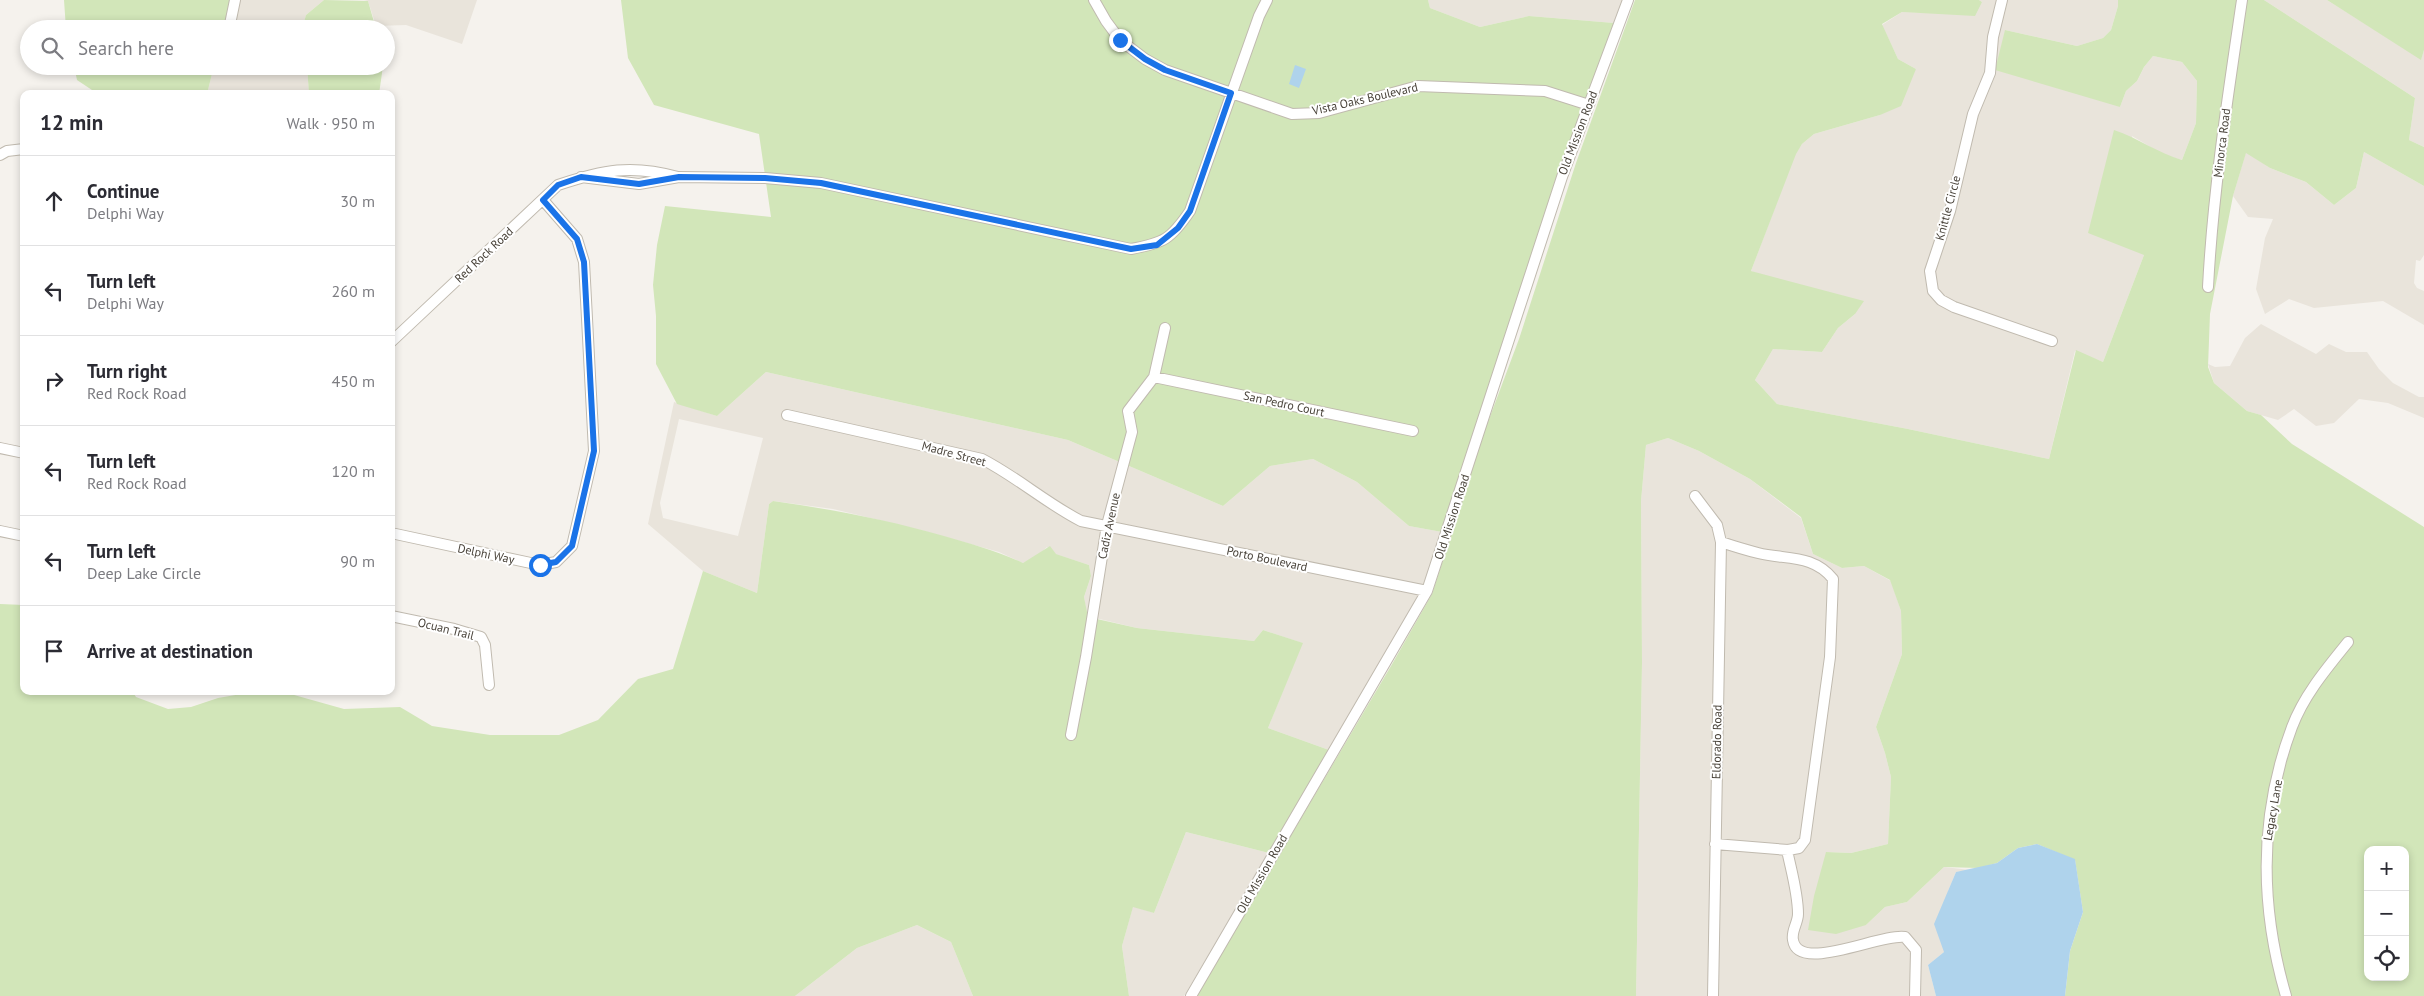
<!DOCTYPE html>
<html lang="en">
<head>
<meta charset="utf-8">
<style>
	body { margin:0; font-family:"PT Sans",sans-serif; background:#f7f7f7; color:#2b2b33 }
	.controls { position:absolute; right:15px; bottom:15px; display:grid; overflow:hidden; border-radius:10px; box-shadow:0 2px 8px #0003 }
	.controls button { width:45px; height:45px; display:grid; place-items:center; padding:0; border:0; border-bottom:1px solid #e1e1e2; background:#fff; color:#2b2b33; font:25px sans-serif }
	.stop { position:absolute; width:15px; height:15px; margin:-11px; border:4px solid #1a73e8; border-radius:50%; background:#fff }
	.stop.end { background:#1a73e8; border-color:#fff; box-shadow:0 1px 5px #0008 }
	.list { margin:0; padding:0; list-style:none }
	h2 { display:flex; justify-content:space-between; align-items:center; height:65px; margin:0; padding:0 20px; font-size:21px }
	h2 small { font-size:16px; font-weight:400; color:#7c7c81 }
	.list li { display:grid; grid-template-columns:32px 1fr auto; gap:15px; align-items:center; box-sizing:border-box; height:90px; padding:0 20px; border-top:1px solid #e1e1e2 }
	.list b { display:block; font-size:19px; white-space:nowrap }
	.list p { margin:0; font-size:16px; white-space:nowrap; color:#7c7c81 }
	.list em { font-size:16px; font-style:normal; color:#7c7c81 }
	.icon { flex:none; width:28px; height:28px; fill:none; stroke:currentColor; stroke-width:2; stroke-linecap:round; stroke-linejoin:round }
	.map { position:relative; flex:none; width:2424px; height:996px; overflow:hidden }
	.search { position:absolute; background:#fff; box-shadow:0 2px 8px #0003; left:20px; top:20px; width:375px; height:55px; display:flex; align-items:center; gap:12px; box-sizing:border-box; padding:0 18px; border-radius:28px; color:#7c7c81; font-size:19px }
	.panel { position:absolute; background:#fff; box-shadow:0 2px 8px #0003; left:20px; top:90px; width:375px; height:605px; border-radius:10px }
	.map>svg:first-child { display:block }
</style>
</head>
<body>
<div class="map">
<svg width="2424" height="996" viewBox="0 0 2424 996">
	<rect width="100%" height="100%" fill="#f5f2ed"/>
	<!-- residential -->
	<path fill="#e9e4db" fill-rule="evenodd" d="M231,0H324L306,15L302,29H224Z
		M364,0H477L462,44L406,25L376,26L368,1Z
		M1428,0H1623L1614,23L1529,16L1480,27L1430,8Z
		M1979,0H2118V6L2111,30L2103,38L2077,46L2005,30L2120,107L2126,91L2137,81L2144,67L2153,56L2182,62L2197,81L2196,123L2182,160L2164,155L2132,136L2144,255L2103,362L2075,351L2049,459L1908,429L1777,404L1755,380L1773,349L1822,352L1838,328L1855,314L1751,271L1795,154L1802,144L1814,134L1880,115L1916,69L1898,59L1882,25L1902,12L1937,13L1982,2Z
		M2264,0H2327L2421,59L2424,50V147L2409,140L2415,98Z
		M214,66H307L309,94H207Z
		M2246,152L2270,168L2306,182L2334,205L2356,188L2364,152L2424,186V255L2420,261L2416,260L2414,283L2417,288L2424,291V325L2383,301L2314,308L2289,299L2265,314L2256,289L2265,238L2273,219L2248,217L2233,196Z
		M2261,324L2316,354L2329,344L2346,352H2367L2379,369L2393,383L2419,397H2424V418L2388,403L2359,399L2334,423L2316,426L2294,409L2278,420L2247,411L2214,383L2208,364L2215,367L2230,366L2245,338Z
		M766,372L1068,440L1223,506L1270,466L1313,459L1357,482L1409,526L1442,532L1423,590L1329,750L1268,728L1302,643L1263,630L1254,641L1137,628L1087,616L1084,597L1091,576L1089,565L1055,554L1047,547L1036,557L1023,563L999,552L920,530L833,509L773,501L769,504L757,593L703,571L648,524L674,402L717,416ZM679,419L763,438L738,536L663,518L660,503Z
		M1668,438L1699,451L1750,479L1801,518L1813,554L1842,568L1864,566L1891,581L1901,611L1902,654L1876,727L1885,753L1891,777L1888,844L1851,853L1826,852L1866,925L1885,907L1907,902L1944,867L1970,870L1956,872L1948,891L1944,952L1928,965L1936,996H1636L1642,663L1641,501L1646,445Z
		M1186,832L1269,853L1184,996H1129L1122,946L1133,906L1154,913Z
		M917,925L951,942L973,996H795L857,948Z"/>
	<!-- green -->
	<path fill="#d2e6b9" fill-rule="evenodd" d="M64,0H231L223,29H66Z
		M324,0L368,1L376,29H302L306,15Z
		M621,0H1428L1430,8L1480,27L1529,16L1614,23L1557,176L1442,532L1409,526L1357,482L1313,459L1270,466L1223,506L1068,440L766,372L717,416L677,404L656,364V316L653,285L657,245L665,206L771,217L759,134L654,105L628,58Z
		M1635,0H1979L1982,2L1975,16L1902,12L1882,24L1898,59L1916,69L1901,106L1880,115L1814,134L1802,144L1796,154L1751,271L1864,301L1855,314L1838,328L1822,352L1773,349L1755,380L1777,404L1908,429L2049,459L2076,350L2103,362L2144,255L2088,233L2114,130C2138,138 2158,153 2182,160L2196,123L2197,81L2182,62L2153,56L2144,67L2137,81L2126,91L2120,107L1995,70L2005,30L2077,46L2103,38L2111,30L2118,6V0H2264L2415,98L2409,140L2424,147V186L2364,152L2356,188L2334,205L2306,182L2270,168L2246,153L2233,196L2210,314L2208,367L2214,383L2247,411L2261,415L2292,444L2424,527V996H2065L2070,951L2083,912L2075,860L2037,844L2018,848L1997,863L1979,868L1944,867L1907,902L1885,907L1866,925L1836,934L1808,930L1814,896L1826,852L1851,853L1888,844L1891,777L1885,753L1876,727L1902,654L1901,611L1890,580L1864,566L1842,568L1813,554L1801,517L1750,479L1699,451L1668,438L1646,445L1641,501L1642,663L1636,996H1196L1391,666L1432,594L1485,430L1519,339L1576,163ZM2368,850H2405V977H2368Z
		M2327,0H2424V50L2421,60Z
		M74,66H214L207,94H98L77,80Z
		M307,66H383L379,94H309Z
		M773,501C831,509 888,520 944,536C971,544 998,551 1023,563L1050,546L1056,554L1089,565L1091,576L1084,597L1088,617L1137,628L1254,641L1263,630L1303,643L1268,728L1329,750L1269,853L1186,832L1154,913L1133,907L1122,946L1129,996H973L951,942L917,925L857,948L795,996H0V604L24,605V691H132L136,697L168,709L191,707L218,698L247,693H287L344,709L400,707L432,726L490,735H559L598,720L638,679L673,669L703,571L757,593L769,504Z"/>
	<!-- water -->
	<path fill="#afd3ec" d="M1295,65L1306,69L1299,88L1289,84Z
		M2037,844L2075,859L2083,912L2070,951L2065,996H1936L1928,965L1944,952L1934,924L1956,872L1997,863L2018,848Z"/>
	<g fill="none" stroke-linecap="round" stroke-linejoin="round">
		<defs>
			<path id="minor" d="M1094,0L1106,21L1120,40L1145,59L1165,70L1292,114L1319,113L1418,86L1545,91L1589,105
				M2002,0L1993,37L1990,73L1973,114L1950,211L1930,271L1933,291L1941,300L1954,307L2052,341
				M229,29L235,0
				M0,155L7,151L24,149
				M581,177L639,184L679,177L765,178L821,183L1131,249C1164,243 1171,239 1190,211L1259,16L1267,0
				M2208,287C2213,191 2228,95 2242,0
				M391,342L558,185C603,170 631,164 678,177
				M1154,377L1413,431
				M787,415L982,459C1017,477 1046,503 1081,521L1427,591
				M0,448L24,453
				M1695,496L1717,525L1721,542L1713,996
				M0,531L24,536
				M391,533L540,565L556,562L572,546L594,451L584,262L577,239L543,200
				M391,616L454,629L481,637L485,645L489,685
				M1071,735L1086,657L1107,525L1132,432L1128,411L1154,377L1165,328
				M1715,844L1788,850L1799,848L1805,840L1830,657L1833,579C1813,554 1786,560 1758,553C1746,550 1733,546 1721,542
				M1787,850C1791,870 1798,893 1798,914C1798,923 1791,931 1793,940C1798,974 1881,933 1905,937L1916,950L1915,996
				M1191,996L1427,591L1562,177L1628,0
				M2286,996C2260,907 2259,815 2292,727C2304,695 2327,668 2348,642"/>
		</defs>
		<!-- minor casing -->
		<use href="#minor" stroke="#c0baaf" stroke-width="12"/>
		<!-- minor -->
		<use href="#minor" stroke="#fff" stroke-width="10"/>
	</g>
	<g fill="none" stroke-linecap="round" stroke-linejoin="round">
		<!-- route -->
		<path stroke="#1a73e8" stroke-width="6" d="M540,565L556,562L572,546L594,451L584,262L577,239L543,200L558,185L581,177L639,184L679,177L765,178L821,183L1131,249L1157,245L1178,228L1190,211L1231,93L1165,70L1145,59L1120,40"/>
	</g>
	<g text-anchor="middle" stroke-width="4" stroke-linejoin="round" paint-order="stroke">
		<!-- street labels -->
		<g font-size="12" fill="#49433a" stroke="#fff">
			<text transform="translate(1365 99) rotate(-13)" y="4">Vista Oaks Boulevard</text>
			<text transform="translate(1578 133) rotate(-69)" y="4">Old Mission Road</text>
			<text transform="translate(2222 143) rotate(-83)" y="4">Minorca Road</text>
			<text transform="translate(1948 208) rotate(-75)" y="4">Knittle Circle</text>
			<text transform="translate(484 255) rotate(-43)" y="4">Red Rock Road</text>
			<text transform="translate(1284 404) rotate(12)" y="4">San Pedro Court</text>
			<text transform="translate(954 454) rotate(15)" y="4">Madre Street</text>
			<text transform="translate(1452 517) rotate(-72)" y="4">Old Mission Road</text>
			<text transform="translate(1109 526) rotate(-78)" y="4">Cadiz Avenue</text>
			<text transform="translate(486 554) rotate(12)" y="4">Delphi Way</text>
			<text transform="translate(1267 559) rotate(12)" y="4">Porto Boulevard</text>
			<text transform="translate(446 629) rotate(14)" y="4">Ocuan Trail</text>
			<text transform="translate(1717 742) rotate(-89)" y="4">Eldorado Road</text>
			<text transform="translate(2273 810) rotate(-80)" y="4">Legacy Lane</text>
			<text transform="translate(1262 874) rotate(-60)" y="4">Old Mission Road</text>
		</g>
	</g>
</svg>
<div class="controls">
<button>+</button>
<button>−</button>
<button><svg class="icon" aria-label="locate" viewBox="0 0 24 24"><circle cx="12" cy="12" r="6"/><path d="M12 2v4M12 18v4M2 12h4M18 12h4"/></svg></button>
</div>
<div class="stop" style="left:540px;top:565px"></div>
<div class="stop end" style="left:1120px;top:40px"></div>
<div class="search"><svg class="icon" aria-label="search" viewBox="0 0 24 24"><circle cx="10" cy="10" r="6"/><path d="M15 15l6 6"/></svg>Search here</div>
<section class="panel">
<h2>12 min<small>Walk · 950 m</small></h2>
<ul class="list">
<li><svg class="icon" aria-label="ahead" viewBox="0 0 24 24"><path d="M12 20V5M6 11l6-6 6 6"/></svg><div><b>Continue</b><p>Delphi Way</p></div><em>30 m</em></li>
<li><svg class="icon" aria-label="left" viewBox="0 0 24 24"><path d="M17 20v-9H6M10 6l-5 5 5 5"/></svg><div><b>Turn left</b><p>Delphi Way</p></div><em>260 m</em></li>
<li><svg class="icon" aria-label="right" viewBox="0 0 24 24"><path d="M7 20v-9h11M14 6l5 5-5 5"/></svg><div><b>Turn right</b><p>Red Rock Road</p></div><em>450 m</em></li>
<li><svg class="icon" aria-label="left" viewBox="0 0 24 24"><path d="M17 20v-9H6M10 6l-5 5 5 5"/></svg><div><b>Turn left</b><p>Red Rock Road</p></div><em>120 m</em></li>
<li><svg class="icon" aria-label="left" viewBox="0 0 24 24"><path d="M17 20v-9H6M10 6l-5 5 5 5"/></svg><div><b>Turn left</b><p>Deep Lake Circle</p></div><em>90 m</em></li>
<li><svg class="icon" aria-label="arrive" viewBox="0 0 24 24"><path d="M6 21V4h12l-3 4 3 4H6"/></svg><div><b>Arrive at destination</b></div></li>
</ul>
</section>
</div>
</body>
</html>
